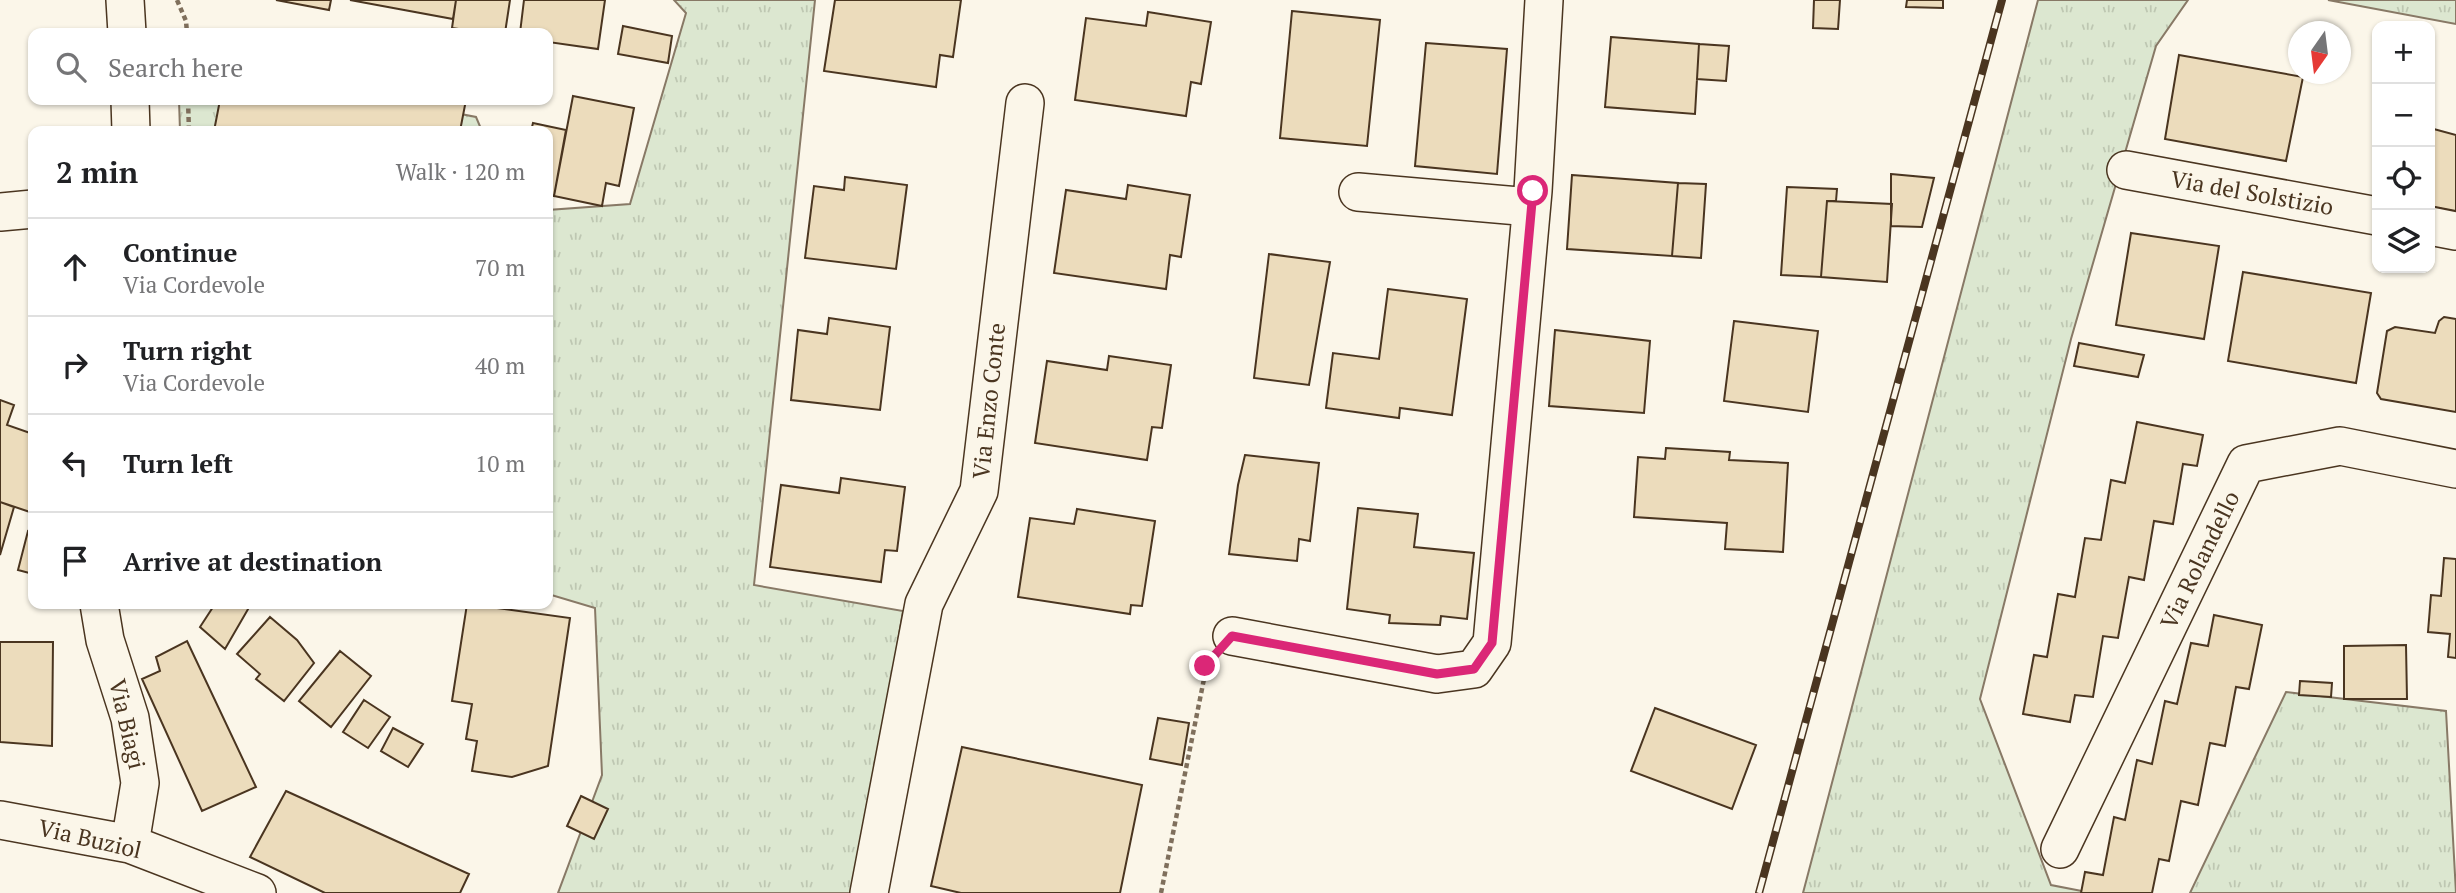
<!DOCTYPE html>
<html lang="en">
<head>
<meta charset="utf-8">
<style>
	body { margin:0; font-family:"PT Serif",serif; background:#f2f2f2; color:#202124 }
	.controls { position:absolute; right:21px; top:21px; display:grid; overflow:hidden; border-radius:14px; box-shadow:0 2px 5px #0004 }
	.controls button { width:63px; height:63px; display:grid; place-items:center; padding:0; border:0; border-bottom:2px solid #e0e0e0; background:#fff; color:#202124; font:35px sans-serif }
	.compass { position:absolute; left:2288px; top:21px; width:63px; height:63px; border-radius:50%; background:#fff; box-shadow:0 2px 5px #0004; rotate:194deg }
	.stop { position:absolute; width:21px; height:21px; margin:-16px; border:5px solid #db2777; border-radius:50%; background:#fff }
	.stop.end { background:#db2777; border-color:#fff; box-shadow:0 2px 7px #0008 }
	.list { margin:0; padding:0; list-style:none }
	h2 { display:flex; justify-content:space-between; align-items:center; height:91px; margin:0; padding:0 28px; font-size:30px }
	h2 small { font-size:23px; font-weight:400; color:#757577 }
	.list li { display:grid; grid-template-columns:46px 1fr auto; gap:21px; align-items:center; box-sizing:border-box; height:98px; padding:0 28px; border-top:2px solid #e0e0e0 }
	.list b { display:block; font-size:26px; white-space:nowrap }
	.list p { margin:0; font-size:23px; white-space:nowrap; color:#757577 }
	.list em { font-size:23px; font-style:normal; color:#757577 }
	.icon { flex:none; width:38px; height:38px; fill:none; stroke:currentColor; stroke-width:2; stroke-linecap:round; stroke-linejoin:round }
	.map { position:relative; flex:none; width:2456px; height:893px; overflow:hidden }
	.search { position:absolute; background:#fff; box-shadow:0 2px 5px #0004; left:28px; top:28px; width:525px; height:77px; display:flex; align-items:center; gap:18px; box-sizing:border-box; padding:0 24px; border-radius:14px; color:#757577; font-size:26px }
	.panel { position:absolute; background:#fff; box-shadow:0 2px 5px #0004; left:28px; top:126px; width:525px; height:483px; border-radius:14px }
	.map>svg:first-child { display:block }
</style>
</head>
<body>
<div class="map">
<svg width="2456" height="893" viewBox="0 0 2456 893">
	<defs>
		<pattern id="grass-tufts" width="24" height="20" patternUnits="userSpaceOnUse" patternTransform="scale(1.75)"><rect width="24" height="20" fill="#dce7d0"/><path d="M3 7l-1-3M5 7V3M7 7l1-3M15 17l-1-3M17 17v-4M19 17l1-3" fill="none" stroke="#bec7b2"/></pattern>
	</defs>
	<rect width="100%" height="100%" fill="#fbf6e9"/>
	<!-- grass -->
	<path fill="url(#grass-tufts)" stroke="#887966" stroke-width="2" d="M674,0H815L754,585L903,611L856,893H558L602,775L595,608L548,594V210L630,204L686,13Z
		M2038,0H2188L2156,46L2071,339L1980,699L2051,885L2092,893H1803Z
		M2328,0H2456V24Z
		M179,100H388L476,117L482,131H180Z
		M2286,692L2446,711L2456,893H2190Z"/>
	<!-- building -->
	<path fill="#ecdcbc" stroke="#4a3520" stroke-width="2" d="M276,0H331L329,10Z
		M350,0H456L453,19Z
		M456,0H510L505,33H485L452,28Z
		M524,0H605L598,49L548,42V33H520Z
		M835,0H961L953,57L940,55L936,87L824,71Z
		M1814,0H1840L1838,29L1813,28Z
		M1907,0H1943V8L1906,7Z
		M1292,11L1380,20L1367,146L1280,138Z
		M1148,12L1211,22L1201,84L1191,82L1186,116L1075,100L1086,18L1146,26Z
		M623,26L672,36L668,63L618,54Z
		M1611,37L1699,44L1695,114L1605,107Z
		M1426,43L1507,49L1497,174L1415,166Z
		M1699,44L1729,46L1726,81L1697,79Z
		M2179,55L2303,77L2286,161L2165,139Z
		M573,96L634,108L619,186L606,183L602,206L554,196Z
		M220,100H466L460,131H214Z
		M533,123L566,130L554,196L548,195V131H531Z
		M2430,128L2456,135V211L2430,206Z
		M1891,174L1934,178L1922,227L1891,226Z
		M1572,175L1678,183L1672,256L1567,249Z
		M845,177L907,185L896,269L805,258L814,186L844,190Z
		M1678,183L1706,184L1701,258L1672,256Z
		M1128,185L1190,195L1181,257L1170,255L1166,289L1054,273L1066,190L1126,199Z
		M1787,187L1837,189L1836,201H1827L1821,277L1781,275Z
		M1827,201L1892,204L1887,282L1821,277Z
		M2131,233L2219,246L2204,339L2116,325Z
		M1269,254L1330,262L1309,385L1254,378Z
		M2243,272L2371,293L2356,383L2228,361Z
		M1388,289L1467,299L1452,415L1400,408L1399,418L1326,408L1333,353L1379,359Z
		M2444,317L2456,319V412L2381,399L2377,393L2387,331L2395,327L2435,333L2439,321Z
		M829,318L890,327L880,410L791,400L798,330L827,334Z
		M1734,321L1818,331L1808,412L1724,401Z
		M1555,330L1650,341L1644,413L1549,406Z
		M2079,343L2144,355L2138,377L2074,366Z
		M1109,356L1171,365L1162,428L1152,427L1147,460L1035,443L1047,361L1107,370Z
		M0,400L14,405L7,425L33,434V513L0,502Z
		M2137,422L2203,435L2197,466L2183,464L2173,524L2154,521L2144,580L2129,577L2118,638L2103,636L2093,697L2075,695L2070,722L2023,714L2034,655L2047,657L2058,594L2075,597L2085,538L2101,540L2111,480L2125,483Z
		M1666,448L1730,452L1729,460L1788,463L1783,552L1725,549L1727,523L1634,517L1638,457L1665,459Z
		M1245,455L1319,463L1310,541L1299,539L1297,561L1229,554L1238,485Z
		M841,478L905,487L897,551L885,550L881,582L770,567L781,485L839,493Z
		M0,502L14,507L0,555Z
		M1358,508L1418,514L1414,547L1474,553L1467,619L1441,616L1440,625L1389,623L1390,615L1347,609Z
		M1077,509L1155,521L1142,606L1131,605L1130,614L1018,597L1030,518L1074,524Z
		M28,531L33,533V574L18,570Z
		M2444,558L2456,559V658L2448,657L2450,634L2428,632L2431,595L2441,596Z
		M215,604H251L225,649L200,627Z
		M467,604L570,618L548,766L512,777L472,771L477,741L466,739L472,704L452,701Z
		M2214,615L2262,625L2249,689L2236,687L2225,746L2210,743L2198,805L2181,801L2169,861L2159,859L2152,893H2081L2085,872L2103,875L2114,817L2125,820L2137,760L2152,764L2165,701L2177,704L2191,643L2208,646Z
		M270,617L297,640L314,663L284,701L256,679L260,674L237,654Z
		M187,641L256,787L202,811L142,679L160,671L156,657Z
		M0,642H53L52,746L0,742Z
		M2406,645L2407,699H2344V646Z
		M340,651L371,676L331,727L299,701Z
		M2300,681L2332,683L2331,697L2299,695Z
		M364,700L390,717L368,748L343,732Z
		M1655,708L1756,745L1732,809L1631,771Z
		M1158,718L1189,723L1182,765L1150,759Z
		M393,728L423,744L408,767L381,751Z
		M962,747L1142,785L1120,893H961L931,886Z
		M286,791L469,874L460,893H325L250,857Z
		M581,796L608,809L594,839L567,826Z"/>
	<g fill="none" stroke-linecap="round" stroke-linejoin="round">
		<defs>
			<path id="minor" d="M125,0L127,33
				M130,100L131,131
				M2126,170L2377,216
				M1358,192L1531,207
				M0,212L33,209
				M2430,226L2456,231
				M99,604L105,640L130,718L140,783L130,844
				M1232,636L1437,674L1474,669L1492,643L1533,191L1544,0
				M0,820L130,844L257,893
				M2060,849L2246,464L2340,446L2456,469
				M869,893L924,604L979,491L1025,103"/>
		</defs>
		<!-- minor casing -->
		<use href="#minor" stroke="#4a3520" stroke-width="40"/>
		<!-- path -->
		<path stroke="#7f6f5c" stroke-width="4.5" stroke-dasharray="5 3.5" stroke-linecap="butt" d="M177,0L186,21L187,33
			M188,100L189,131
			M1161,893L1207,664"/>
		<!-- minor -->
		<use href="#minor" stroke="#fbf6e9" stroke-width="37"/>
		<defs>
			<path id="rail" d="M1759,893L2002,0"/>
		</defs>
		<!-- rail casing -->
		<use href="#rail" stroke="#4a3520" stroke-width="8"/>
		<!-- rail -->
		<use href="#rail" stroke="#fbf6e9" stroke-width="5" stroke-dasharray="16" stroke-linecap="butt"/>
	</g>
	<g fill="none" stroke-linecap="round" stroke-linejoin="round">
		<!-- route -->
		<path stroke="#db2777" stroke-width="9" d="M1205,666L1232,636L1437,674L1474,669L1492,643L1533,191"/>
	</g>
	<g text-anchor="middle" stroke-width="5" stroke-linejoin="round" paint-order="stroke">
		<!-- street labels -->
		<g font-size="23" fill="#4a3520" stroke="#fbf6e9">
			<text transform="translate(2252 193) rotate(10)" y="8">Via del Solstizio</text>
			<text transform="translate(989 401) rotate(-84)" y="8">Via Enzo Conte</text>
			<text transform="translate(2200 560) rotate(-64)" y="8">Via Rolandello</text>
			<text transform="translate(127 724) rotate(77)" y="8">Via Biagi</text>
			<text transform="translate(90 839) rotate(13)" y="8">Via Buziol</text>
		</g>
	</g>
</svg>
<div class="controls">
<button>+</button>
<button>−</button>
<button><svg class="icon" aria-label="locate" viewBox="0 0 24 24"><circle cx="12" cy="12" r="6"/><path d="M12 2v4M12 18v4M2 12h4M18 12h4"/></svg></button>
<button><svg class="icon" aria-label="layers" viewBox="0 0 24 24"><path d="M12 4l9 5-9 5-9-5zM3 14l9 5 9-5"/></svg></button>
</div>
<svg class="compass" viewBox="-18 -18 36 36"><path d="M0-13l5 13h-10z" fill="#e53935"/><path d="M0 13l5-13h-10z" fill="#757577"/></svg>
<div class="stop" style="left:1533px;top:191px"></div>
<div class="stop end" style="left:1205px;top:666px"></div>
<div class="search"><svg class="icon" aria-label="search" viewBox="0 0 24 24"><circle cx="10" cy="10" r="6"/><path d="M15 15l6 6"/></svg>Search here</div>
<section class="panel">
<h2>2 min<small>Walk · 120 m</small></h2>
<ul class="list">
<li><svg class="icon" aria-label="ahead" viewBox="0 0 24 24"><path d="M12 20V5M6 11l6-6 6 6"/></svg><div><b>Continue</b><p>Via Cordevole</p></div><em>70 m</em></li>
<li><svg class="icon" aria-label="right" viewBox="0 0 24 24"><path d="M7 20v-9h11M14 6l5 5-5 5"/></svg><div><b>Turn right</b><p>Via Cordevole</p></div><em>40 m</em></li>
<li><svg class="icon" aria-label="left" viewBox="0 0 24 24"><path d="M17 20v-9H6M10 6l-5 5 5 5"/></svg><div><b>Turn left</b></div><em>10 m</em></li>
<li><svg class="icon" aria-label="arrive" viewBox="0 0 24 24"><path d="M6 21V4h12l-3 4 3 4H6"/></svg><div><b>Arrive at destination</b></div></li>
</ul>
</section>
</div>
</body>
</html>
